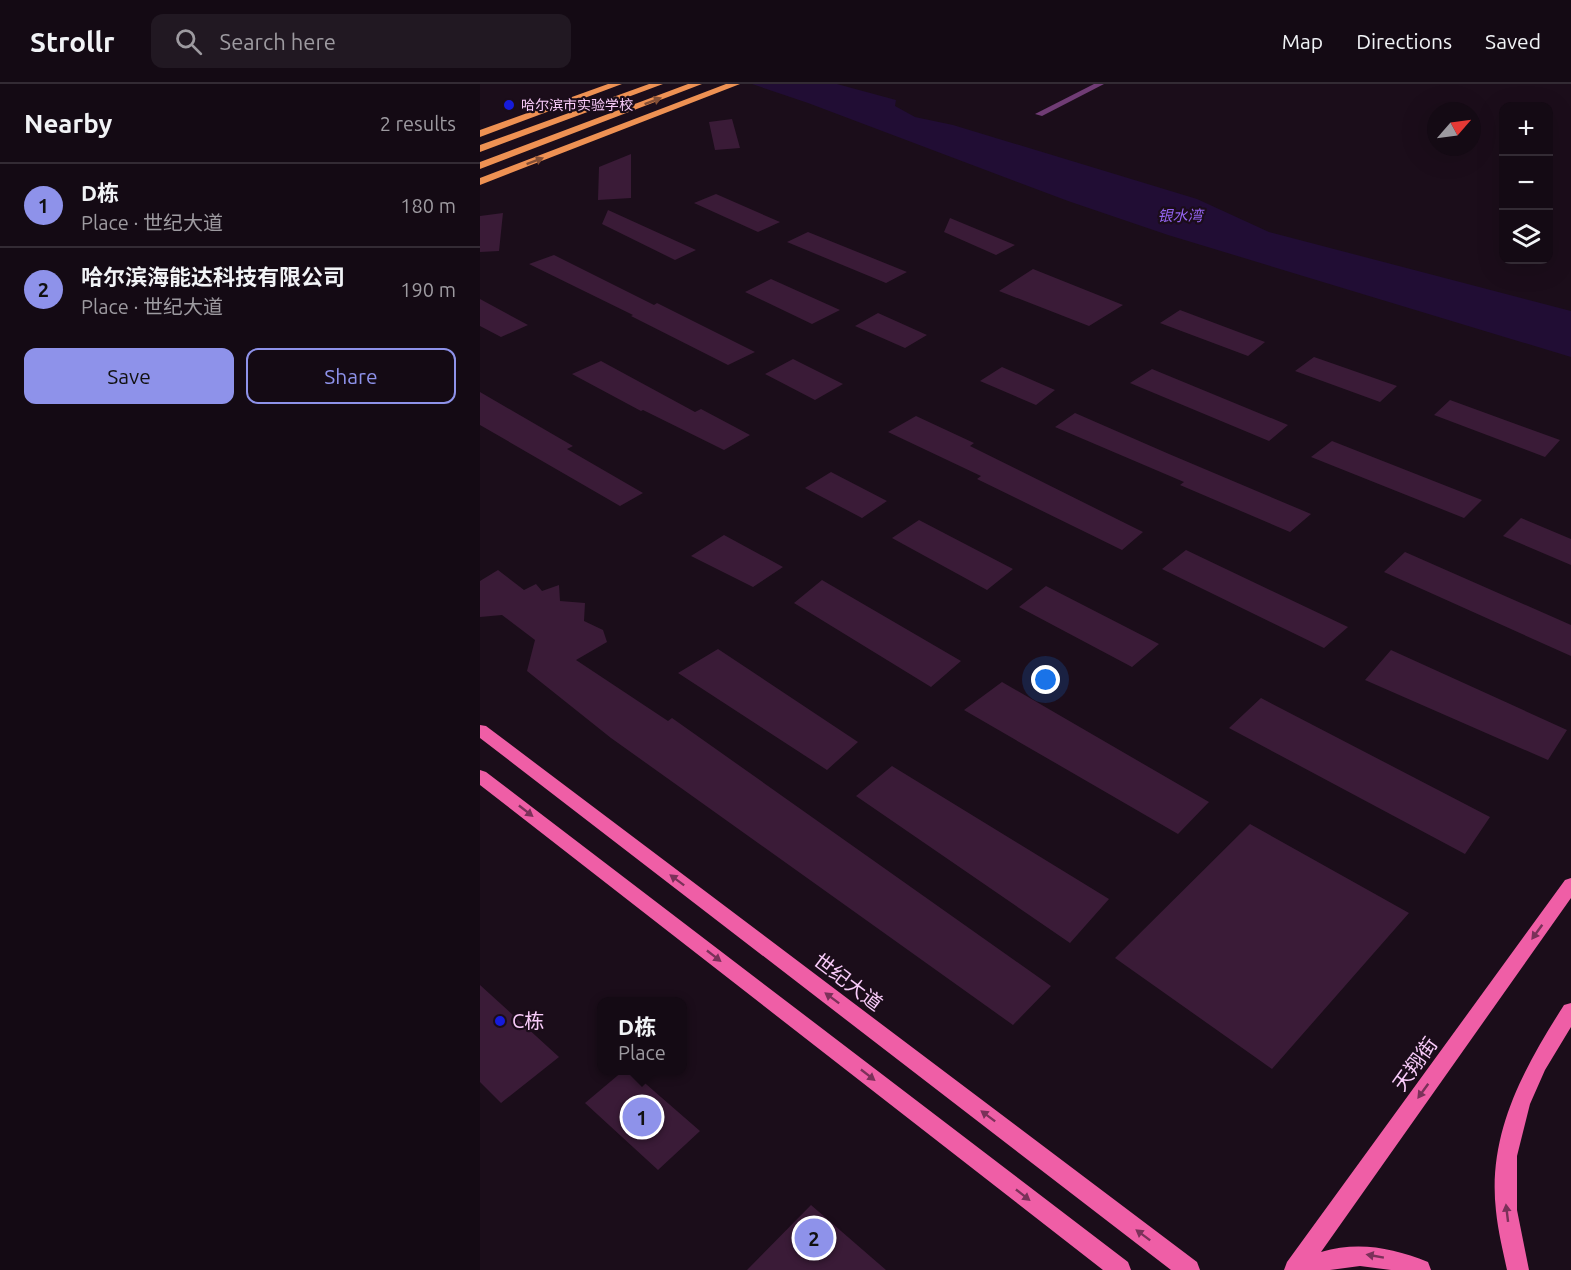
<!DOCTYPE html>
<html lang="en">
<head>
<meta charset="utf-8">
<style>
	body { margin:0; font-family:Ubuntu,"Noto Sans SC",sans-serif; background:#211822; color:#f1f3f6 }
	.controls { position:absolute; right:18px; top:18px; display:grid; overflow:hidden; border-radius:12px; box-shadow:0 6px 24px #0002 }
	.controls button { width:54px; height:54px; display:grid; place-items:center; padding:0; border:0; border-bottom:2px solid #332b34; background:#140a14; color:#f1f3f6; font:30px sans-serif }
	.compass { position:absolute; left:947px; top:18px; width:54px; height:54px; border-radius:50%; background:#140a14; box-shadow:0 6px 24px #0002; rotate:62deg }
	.you { position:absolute; left:566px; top:596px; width:21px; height:21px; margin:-15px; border:4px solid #fff; border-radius:50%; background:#1a73e8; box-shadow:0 0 0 9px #1a73e833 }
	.badge { display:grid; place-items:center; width:39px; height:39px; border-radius:50%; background:#8e92ea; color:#111; font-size:20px; font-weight:700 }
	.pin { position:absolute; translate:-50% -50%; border:3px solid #fff; box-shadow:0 2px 6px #0006 }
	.popup { position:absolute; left:117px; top:913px; width:90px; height:78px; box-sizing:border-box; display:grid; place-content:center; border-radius:12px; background:#140a14; filter:drop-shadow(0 2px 4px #0005); font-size:20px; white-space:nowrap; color:#9d9aa0 }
	.popup b { font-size:22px; color:#f1f3f6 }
	.popup::after { content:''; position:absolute; left:50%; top:100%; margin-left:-12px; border:12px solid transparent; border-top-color:#140a14 }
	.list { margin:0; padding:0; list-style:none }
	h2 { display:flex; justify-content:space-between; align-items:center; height:78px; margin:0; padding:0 24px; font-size:26px }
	h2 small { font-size:20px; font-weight:400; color:#9d9aa0 }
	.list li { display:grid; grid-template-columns:39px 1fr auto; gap:18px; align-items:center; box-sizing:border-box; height:84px; padding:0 24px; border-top:2px solid #332b34 }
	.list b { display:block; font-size:22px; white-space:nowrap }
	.list p { margin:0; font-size:20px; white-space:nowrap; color:#9d9aa0 }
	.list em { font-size:20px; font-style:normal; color:#9d9aa0 }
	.actions { display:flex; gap:12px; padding:18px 24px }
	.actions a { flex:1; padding:14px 0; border:2px solid #8e92ea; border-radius:12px; text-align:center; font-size:21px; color:#8e92ea }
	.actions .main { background:#8e92ea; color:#111 }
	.icon { flex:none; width:33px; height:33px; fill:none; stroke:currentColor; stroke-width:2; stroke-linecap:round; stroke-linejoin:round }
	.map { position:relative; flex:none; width:1091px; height:1186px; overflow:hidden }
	header { display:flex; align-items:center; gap:36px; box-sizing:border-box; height:84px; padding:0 30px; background:#140a14; border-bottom:2px solid #332b34 }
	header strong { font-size:28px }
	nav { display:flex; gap:33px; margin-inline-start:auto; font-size:21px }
	.search { width:420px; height:54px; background:#211822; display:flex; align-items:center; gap:15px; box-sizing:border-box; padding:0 21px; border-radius:12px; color:#9d9aa0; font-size:22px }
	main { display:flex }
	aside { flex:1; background:#140a14 }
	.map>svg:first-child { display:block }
</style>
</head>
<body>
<header>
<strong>Strollr</strong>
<div class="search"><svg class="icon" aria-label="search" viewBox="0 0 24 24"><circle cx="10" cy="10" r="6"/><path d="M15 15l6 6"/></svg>Search here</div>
<nav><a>Map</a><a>Directions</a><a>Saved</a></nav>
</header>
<main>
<aside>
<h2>Nearby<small>2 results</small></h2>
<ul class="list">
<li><span class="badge">1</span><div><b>D栋</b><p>Place · 世纪大道</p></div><em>180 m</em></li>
<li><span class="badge">2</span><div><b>哈尔滨海能达科技有限公司</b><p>Place · 世纪大道</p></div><em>190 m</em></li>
</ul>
<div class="actions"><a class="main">Save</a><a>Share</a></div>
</aside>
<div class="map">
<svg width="1091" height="1186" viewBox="0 0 1091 1186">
	<rect width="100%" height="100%" fill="#1b0d1a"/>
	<!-- water -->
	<path fill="#210d34" d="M272,0H357L416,16L415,22L435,33L473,41L717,115L789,148L1091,227V273L688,151L588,117L328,19Z"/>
	<!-- building -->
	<path fill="#3a1b37" d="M252,35L260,64L235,66L229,38Z
		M151,70V114L118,116L119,83Z
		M236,110L300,138L278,148L214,119Z
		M128,126L216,166L195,176L122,140Z
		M23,129L19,167L0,168V132Z
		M470,134L535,161L516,171L464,148Z
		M328,148L427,188L406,199L307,158Z
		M74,171L174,221L177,219L275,268L248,281L151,232L153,231L49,180Z
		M553,185L643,221L609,242L519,207Z
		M291,195L360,226L332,240L265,208Z
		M0,215L48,241L21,253L0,242Z
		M700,226L785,258L768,272L680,239Z
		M398,229L447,251L425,264L375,242Z
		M834,273L917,302L900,318L815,287Z
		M313,275L363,300L335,316L285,290Z
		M121,277L215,328L221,325L270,351L244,366L163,326L161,327L92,290Z
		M522,283L575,306L556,321L500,297Z
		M672,285L808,341L789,357L650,299Z
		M0,308L93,362L87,365L163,409L140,422L0,341Z
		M970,316L1080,356L1065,373L954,331Z
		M595,329L689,370L831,430L810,448L700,401L704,398L575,343Z
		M436,332L494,359L490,362L663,448L642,466L497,395L501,392L408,348Z
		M852,357L1002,416L984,434L831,373Z
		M351,388L407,417L382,434L325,404Z
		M1041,434L1091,455V481L1023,452Z
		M439,436L533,485L507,506L412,454Z
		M244,451L303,483L273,503L211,472Z
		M706,466L868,543L844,564L682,485Z
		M925,468L1091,541V572L904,488Z
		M18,486L44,506L56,500L62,507L79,501L80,517L105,519L104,537L123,546L127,558L96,576L188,637L192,634L571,902L533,941L131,654L47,587L55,556L22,531L0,533V497Z
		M342,496L481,577L451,603L314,519Z
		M566,502L679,560L652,583L539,523Z
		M238,565L378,658L347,686L198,589Z
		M911,566L1087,646L1068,676L885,596Z
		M522,598L729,718L698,750L484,626Z
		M781,614L1010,733L985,770L749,644Z
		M412,682L629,815L590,859L376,712Z
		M770,740L929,829L792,985L635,874Z
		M0,901L79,973L21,1019L0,998Z
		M143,987H151L220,1047L178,1086L105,1019Z
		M331,1121L406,1186H267Z"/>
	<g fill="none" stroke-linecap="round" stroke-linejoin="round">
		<!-- minor -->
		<path fill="#703c75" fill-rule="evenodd" d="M614,0H624L562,32L555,30Z"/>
		<!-- major -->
		<path fill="#ef5ea6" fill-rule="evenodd" d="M0,641L6,642L717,1178L720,1186H691L0,654Z
			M0,686L6,688L648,1178L651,1186H623L0,701Z
			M1091,794V814L841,1168C879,1157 912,1164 948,1178L951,1186H911L880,1182L850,1186H804L807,1178L1085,796Z
			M1091,919V943L1065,986L1050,1020L1037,1072V1126L1049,1186H1027C1023,1167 1018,1147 1016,1127C1007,1049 1044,984 1084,921Z"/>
		<!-- highway -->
		<path fill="#ee9153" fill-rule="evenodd" d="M128,0H142L0,53V46Z
			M169,0H183L0,68V61Z
			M208,0H222L0,85V78Z
			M246,0H260L0,101V94Z"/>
	</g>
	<!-- one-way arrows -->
	<defs><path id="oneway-solid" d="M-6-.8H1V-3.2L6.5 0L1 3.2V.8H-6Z" transform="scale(1.5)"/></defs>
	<g fill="#844f36">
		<use href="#oneway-solid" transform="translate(173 17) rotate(-21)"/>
		<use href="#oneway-solid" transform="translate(55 77) rotate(-21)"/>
	</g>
	<g fill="#7a3159">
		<use href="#oneway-solid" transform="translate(46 727) rotate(38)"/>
		<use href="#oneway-solid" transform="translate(197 796) rotate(-143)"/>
		<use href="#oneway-solid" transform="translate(1057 848) rotate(126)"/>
		<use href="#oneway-solid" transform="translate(234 872) rotate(38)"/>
		<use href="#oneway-solid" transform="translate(352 914) rotate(-143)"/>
		<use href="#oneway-solid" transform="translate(388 991) rotate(38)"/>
		<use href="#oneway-solid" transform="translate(943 1007) rotate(126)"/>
		<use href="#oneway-solid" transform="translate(508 1032) rotate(-143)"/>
		<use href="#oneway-solid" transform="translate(543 1111) rotate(38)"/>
		<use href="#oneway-solid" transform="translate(1027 1129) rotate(-97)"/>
		<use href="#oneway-solid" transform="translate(663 1151) rotate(-143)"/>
		<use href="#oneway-solid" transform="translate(895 1172) rotate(-170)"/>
	</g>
	<!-- markers -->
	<g fill="#161bdb" stroke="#1b0d1a" stroke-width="2">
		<circle cx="29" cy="21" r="6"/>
		<circle cx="20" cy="937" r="6"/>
	</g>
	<g text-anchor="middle" stroke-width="4.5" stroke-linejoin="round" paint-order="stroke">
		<!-- far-poi labels -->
		<g font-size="14" fill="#f9ccfa" stroke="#1b0d1a" text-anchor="start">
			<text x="41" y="26">哈尔滨市实验学校</text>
		</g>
		<!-- far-water labels -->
		<g font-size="15" font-style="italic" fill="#9464ef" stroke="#1b0d1a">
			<text x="700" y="137">银水湾</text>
		</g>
		<!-- near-street labels -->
		<g font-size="20" fill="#f9ccfa" stroke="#1b0d1a">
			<text transform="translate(368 898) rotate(37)" y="7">世纪大道</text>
			<text transform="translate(935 980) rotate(-54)" y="7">天翔街</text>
		</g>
		<!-- near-poi labels -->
		<g font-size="20" fill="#f9ccfa" stroke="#1b0d1a" text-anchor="start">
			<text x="32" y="944">C栋</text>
		</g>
	</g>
</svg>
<div class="controls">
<button>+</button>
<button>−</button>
<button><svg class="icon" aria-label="layers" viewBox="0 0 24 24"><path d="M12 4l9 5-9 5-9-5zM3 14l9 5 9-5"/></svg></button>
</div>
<svg class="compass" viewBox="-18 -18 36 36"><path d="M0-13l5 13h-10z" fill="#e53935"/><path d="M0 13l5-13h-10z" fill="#9d9aa0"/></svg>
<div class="you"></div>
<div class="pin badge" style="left:162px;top:1033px">1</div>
<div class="popup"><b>D栋</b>Place</div>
<div class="pin badge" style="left:334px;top:1154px">2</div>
</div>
</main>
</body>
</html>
